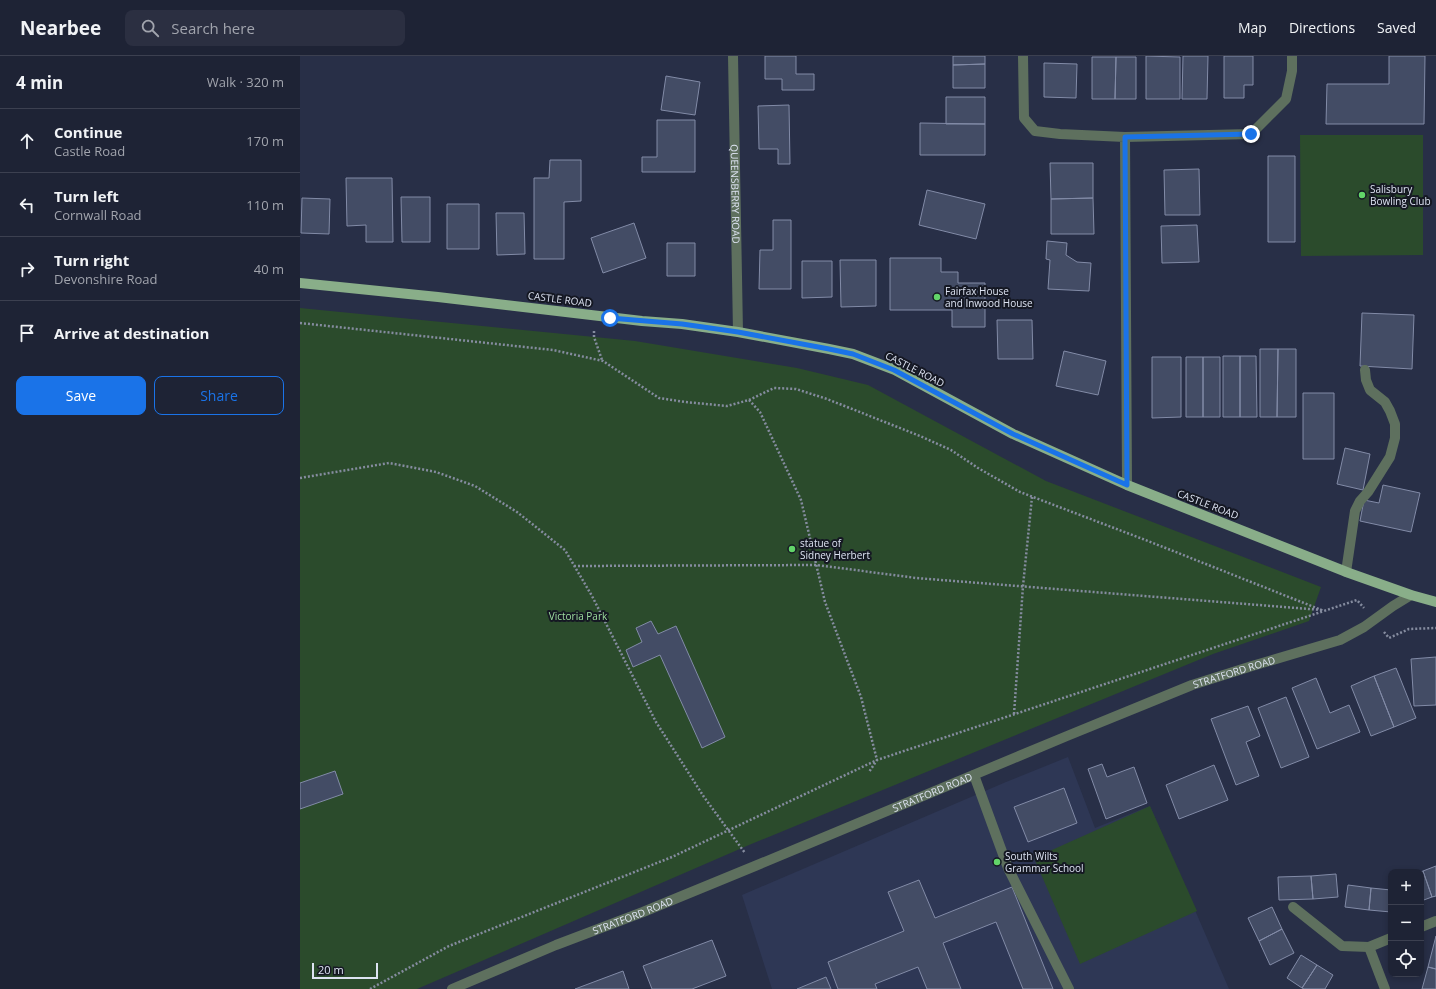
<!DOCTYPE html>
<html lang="en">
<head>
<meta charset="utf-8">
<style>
	body { margin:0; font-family:"Open Sans",sans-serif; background:#2b2f41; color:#f1f3f6 }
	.controls { position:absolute; right:12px; bottom:12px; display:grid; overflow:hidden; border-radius:8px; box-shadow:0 2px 6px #0003 }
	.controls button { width:36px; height:36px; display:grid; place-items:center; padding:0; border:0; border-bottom:1px solid #3c4050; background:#1e2335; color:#f1f3f6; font:20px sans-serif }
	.scale { position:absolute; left:12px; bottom:10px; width:66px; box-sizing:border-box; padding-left:4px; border:2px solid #dde3f2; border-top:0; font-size:11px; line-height:14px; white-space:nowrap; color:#dde3f2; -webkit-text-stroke:3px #151823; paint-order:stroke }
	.stop { position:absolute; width:12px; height:12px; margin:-9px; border:3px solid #1a73e8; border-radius:50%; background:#fff }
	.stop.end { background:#1a73e8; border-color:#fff; box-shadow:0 1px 4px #0008 }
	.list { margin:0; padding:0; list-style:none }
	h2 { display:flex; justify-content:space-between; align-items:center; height:52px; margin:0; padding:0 16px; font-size:17px }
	h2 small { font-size:13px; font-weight:400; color:#a1a4ad }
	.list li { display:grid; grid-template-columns:26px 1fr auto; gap:12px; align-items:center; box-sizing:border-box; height:64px; padding:0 16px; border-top:1px solid #3c4050 }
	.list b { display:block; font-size:15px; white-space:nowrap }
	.list p { margin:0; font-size:13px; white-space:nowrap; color:#a1a4ad }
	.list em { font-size:13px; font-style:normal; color:#a1a4ad }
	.actions { display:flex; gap:8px; padding:12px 16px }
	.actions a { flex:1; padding:9px 0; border:1px solid #1a73e8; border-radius:8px; text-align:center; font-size:14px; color:#1a73e8 }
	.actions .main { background:#1a73e8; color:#fff }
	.icon { flex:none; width:22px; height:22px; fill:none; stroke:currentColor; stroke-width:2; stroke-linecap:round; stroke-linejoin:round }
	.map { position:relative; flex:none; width:1136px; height:933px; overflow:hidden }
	header { display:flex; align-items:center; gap:24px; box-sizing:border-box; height:56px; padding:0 20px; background:#1e2335; border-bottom:1px solid #3c4050 }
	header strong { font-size:19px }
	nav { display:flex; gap:22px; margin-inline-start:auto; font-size:14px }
	.search { width:280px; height:36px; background:#2b2f41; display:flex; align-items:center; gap:10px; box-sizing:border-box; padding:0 14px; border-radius:8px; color:#a1a4ad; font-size:15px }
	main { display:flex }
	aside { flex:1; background:#1e2335 }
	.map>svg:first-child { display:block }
</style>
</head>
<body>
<header>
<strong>Nearbee</strong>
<div class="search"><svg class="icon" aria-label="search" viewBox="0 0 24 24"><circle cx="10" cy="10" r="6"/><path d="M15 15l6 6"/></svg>Search here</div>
<nav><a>Map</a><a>Directions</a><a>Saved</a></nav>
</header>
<main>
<aside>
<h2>4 min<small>Walk · 320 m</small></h2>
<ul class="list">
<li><svg class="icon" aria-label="ahead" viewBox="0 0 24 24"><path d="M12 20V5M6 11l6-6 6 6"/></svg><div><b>Continue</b><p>Castle Road</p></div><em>170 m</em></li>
<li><svg class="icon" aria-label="left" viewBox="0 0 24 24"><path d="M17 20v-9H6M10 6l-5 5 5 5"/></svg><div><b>Turn left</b><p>Cornwall Road</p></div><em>110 m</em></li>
<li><svg class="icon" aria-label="right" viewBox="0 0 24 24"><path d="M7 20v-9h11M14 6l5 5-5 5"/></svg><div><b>Turn right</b><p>Devonshire Road</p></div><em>40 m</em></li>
<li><svg class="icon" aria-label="arrive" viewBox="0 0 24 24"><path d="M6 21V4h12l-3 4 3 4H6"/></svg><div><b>Arrive at destination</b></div></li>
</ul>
<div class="actions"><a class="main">Save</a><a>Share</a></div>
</aside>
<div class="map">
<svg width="1136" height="933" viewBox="0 0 1136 933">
	<rect width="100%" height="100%" fill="#282f47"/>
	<!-- built -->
	<path fill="#2e3755" d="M768,701L795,772L850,750L929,933H472L442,839L706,726Z"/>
	<!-- green -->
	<path fill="#2b4b2c" d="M1000,79H1123V199L1001,200Z
		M0,252L335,285L497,312L568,329L746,425L1021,531L1009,565L913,598L449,789L117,933H0Z
		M850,750L897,855L780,908L734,802Z"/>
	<!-- building -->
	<path fill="#434c65" stroke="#828ba7" d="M465,0H496V18H514V34H482V23H465Z
		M653,0H685V8L653,9Z
		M846,0L880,1V43H846Z
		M883,0H908L907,43H882Z
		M924,0H953V29H944V42H924Z
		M1089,0H1125L1124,68H1026L1027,28H1089Z
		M792,1H816L815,43H792Z
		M816,1H836V43H815Z
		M744,7L777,8L776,42L744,41Z
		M685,8V32H653V9Z
		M366,20L400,26L395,59L361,54Z
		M646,41H685V68H646Z
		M489,49L490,108H478V93H459L458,50Z
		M357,64H395V116H342V101H357Z
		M620,67L685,68V99H620Z
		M968,100H995V186H968Z
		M250,104H281V145L264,146V203H234V122H249Z
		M750,107H793V142L751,143Z
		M899,113L900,159H865L864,114Z
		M46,122H92L93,186H66V169L47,170Z
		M627,134L685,148L676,183L619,169Z
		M101,141H130V186H102Z
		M2,142L30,143L29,178L1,177Z
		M793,142L794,178H751V143Z
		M147,148H179V193H147Z
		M196,157H224L225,198L197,199Z
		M473,164H491V233H459L460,194H473Z
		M334,167L346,202L303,217L291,182Z
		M897,169L899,206L862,207L861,170Z
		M747,185L767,187L766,199L777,206L791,207L789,235L748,233L750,204L746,203Z
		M367,187H395V220H367Z
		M590,202H641V216H658V227H685V271H652V254H590Z
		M540,204H576V250L541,251Z
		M502,205H532V241L502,242Z
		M1062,257L1114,259L1112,313L1060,310Z
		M697,264H732L733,303H698Z
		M960,293H978L977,361H960Z
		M978,293H996V361H977Z
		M764,295L806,305L798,339L756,330Z
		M923,300H940V361H923Z
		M940,300H956L957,361H940Z
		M852,301H881V361L852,362Z
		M886,301H903V361H886Z
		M903,301H920V361H903Z
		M1003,337H1034V403H1003Z
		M1045,392L1070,398L1063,434L1037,428Z
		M1083,429L1120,437L1111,476L1060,465L1064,444L1079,447Z
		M351,565L358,578L376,570L425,681L402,692L360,599L333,611L326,594L342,586L336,572Z
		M1136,601V649L1114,650L1111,603Z
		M1096,612L1116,662L1094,671L1074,620Z
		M1074,620L1094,671L1071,680L1051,630Z
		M1016,622L1030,657L1049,649L1060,676L1017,693L992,632Z
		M986,641L1009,701L981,712L958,652Z
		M948,650L960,680L946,686L959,720L936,729L911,663Z
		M802,708L807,721L834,711L847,747L806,763L788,713Z
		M914,709L928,744L879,763L866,729Z
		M35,715L43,738L0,753V727Z
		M764,732L777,767L728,786L714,751Z
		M1136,810V840L1132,841L1123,815Z
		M1123,815L1132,841L1121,845V816Z
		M1036,818L1038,841L1013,843L1011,820Z
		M1011,820L1013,843L979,844L978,821Z
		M619,824L635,862L712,831L753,933H723L696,866L643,887L661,933H627L618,911L575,928L577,933H538L528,906L604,875L588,836Z
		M1048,829L1071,832L1069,854L1045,851Z
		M1071,832L1091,834V856L1069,854Z
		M972,851L982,873L959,885L948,862Z
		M982,873L994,897L970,909L959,885Z
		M1136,880V913L1128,911Z
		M412,884L426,920L392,933H352L343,910Z
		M1001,899L1017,909L1002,932L987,922Z
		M1017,909L1033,919L1025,933H1004L1002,932Z
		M1128,911L1136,913V933H1122Z
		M323,915L329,933H275Z
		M526,921L531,933H497Z"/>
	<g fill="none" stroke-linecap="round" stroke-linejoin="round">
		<!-- path -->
		<path stroke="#858c9f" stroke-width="2.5" stroke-dasharray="2 2" stroke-linecap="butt" d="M0,267L253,294L303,305L359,342L385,346L427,350L449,344L474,332L496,333L527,343L620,380L651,394L678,412L720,436L848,485L1024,555L1057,544L1064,552
			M294,275V281L302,304
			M449,344L460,356L501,444L525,546L561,641L577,704L569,716
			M0,422L89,407L136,416L175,430L217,456L265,494L292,540L356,666L404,741L445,797
			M274,510L517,509L616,522L1022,554
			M1084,576L1089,582L1109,573L1136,572
			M714,658L723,530L732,441
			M70,933L149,890L372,801L577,704L1024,555"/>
		<!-- service -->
		<path stroke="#5e705e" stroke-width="10" d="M1046,516L1055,455L1060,445L1068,436L1090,401L1095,382V368L1090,355L1085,346L1070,334L1066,324L1065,314
			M674,719L708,812L769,933"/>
		<!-- minor -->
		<g stroke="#5e705e" stroke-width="10">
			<path id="s1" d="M433,0L438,276"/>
			<path d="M723,0L724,62L735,75L760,78L825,81L827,429"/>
			<path d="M825,81L951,78L986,43L992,15V0"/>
			<path d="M993,851L1042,890L1069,891"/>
			<path d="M1121,871L1136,865"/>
			<path d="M1085,933L1069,891L1091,882"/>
		</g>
		<!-- tertiary -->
		<path stroke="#5e705e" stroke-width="10" id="s2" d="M152,933L256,889L343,856L455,810L767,680L892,629L952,610L1040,584L1064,571L1093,550L1111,539"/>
		<!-- primary -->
		<path stroke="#89ae89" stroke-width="10" d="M0,227L138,241L342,265L382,268L438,276L529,293L553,298L595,314L713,378L827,429L1049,517L1111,539L1136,546"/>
	</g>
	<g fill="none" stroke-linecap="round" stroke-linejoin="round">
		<!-- route -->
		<path stroke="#1a73e8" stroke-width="5" d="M310,262L382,268L438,276L529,293L553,298L594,314L713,378L827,429L825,81L951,78"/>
	</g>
	<!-- markers -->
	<g fill="#62d469" stroke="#151823" stroke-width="1.5">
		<circle cx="1062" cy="139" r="4"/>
		<circle cx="637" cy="241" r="4"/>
		<circle cx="492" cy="493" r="4"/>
		<circle cx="697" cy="806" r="4"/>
	</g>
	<g text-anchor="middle" stroke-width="4" stroke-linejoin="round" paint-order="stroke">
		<!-- poi labels -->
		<g font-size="10" fill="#dde3f2" stroke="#151823" text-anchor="start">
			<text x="1070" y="137">Salisbury<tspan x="1070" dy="12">Bowling Club</tspan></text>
			<text x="645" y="239">Fairfax House<tspan x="645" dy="12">and Inwood House</tspan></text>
			<text x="500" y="491">statue of<tspan x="500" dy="12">Sidney Herbert</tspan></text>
			<text x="705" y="804">South Wilts<tspan x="705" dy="12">Grammar School</tspan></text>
		</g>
		<!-- street labels -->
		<g font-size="10" fill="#dde3f2" stroke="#151823">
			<text dy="4" stroke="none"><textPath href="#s1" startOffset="138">QUEENSBERRY ROAD</textPath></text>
			<text transform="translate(260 243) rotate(7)" y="4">CASTLE ROAD</text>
			<text transform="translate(615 313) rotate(27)" y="4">CASTLE ROAD</text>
			<text transform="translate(908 448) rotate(21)" y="4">CASTLE ROAD</text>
			<text dy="4" stroke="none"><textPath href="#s2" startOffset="844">STRATFORD ROAD</textPath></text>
			<text dy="4" stroke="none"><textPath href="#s2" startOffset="519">STRATFORD ROAD</textPath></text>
			<text dy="4" stroke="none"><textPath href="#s2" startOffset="195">STRATFORD ROAD</textPath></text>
		</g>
		<!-- park labels -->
		<g font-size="10" fill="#9ede9f" stroke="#151823">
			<text x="278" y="564">Victoria Park</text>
		</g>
	</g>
</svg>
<div class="controls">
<button>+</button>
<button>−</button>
<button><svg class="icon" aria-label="locate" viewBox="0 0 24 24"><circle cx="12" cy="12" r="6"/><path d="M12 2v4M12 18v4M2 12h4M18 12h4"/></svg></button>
</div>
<div class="scale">20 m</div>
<div class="stop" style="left:310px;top:262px"></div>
<div class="stop end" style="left:951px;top:78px"></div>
</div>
</main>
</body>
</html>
